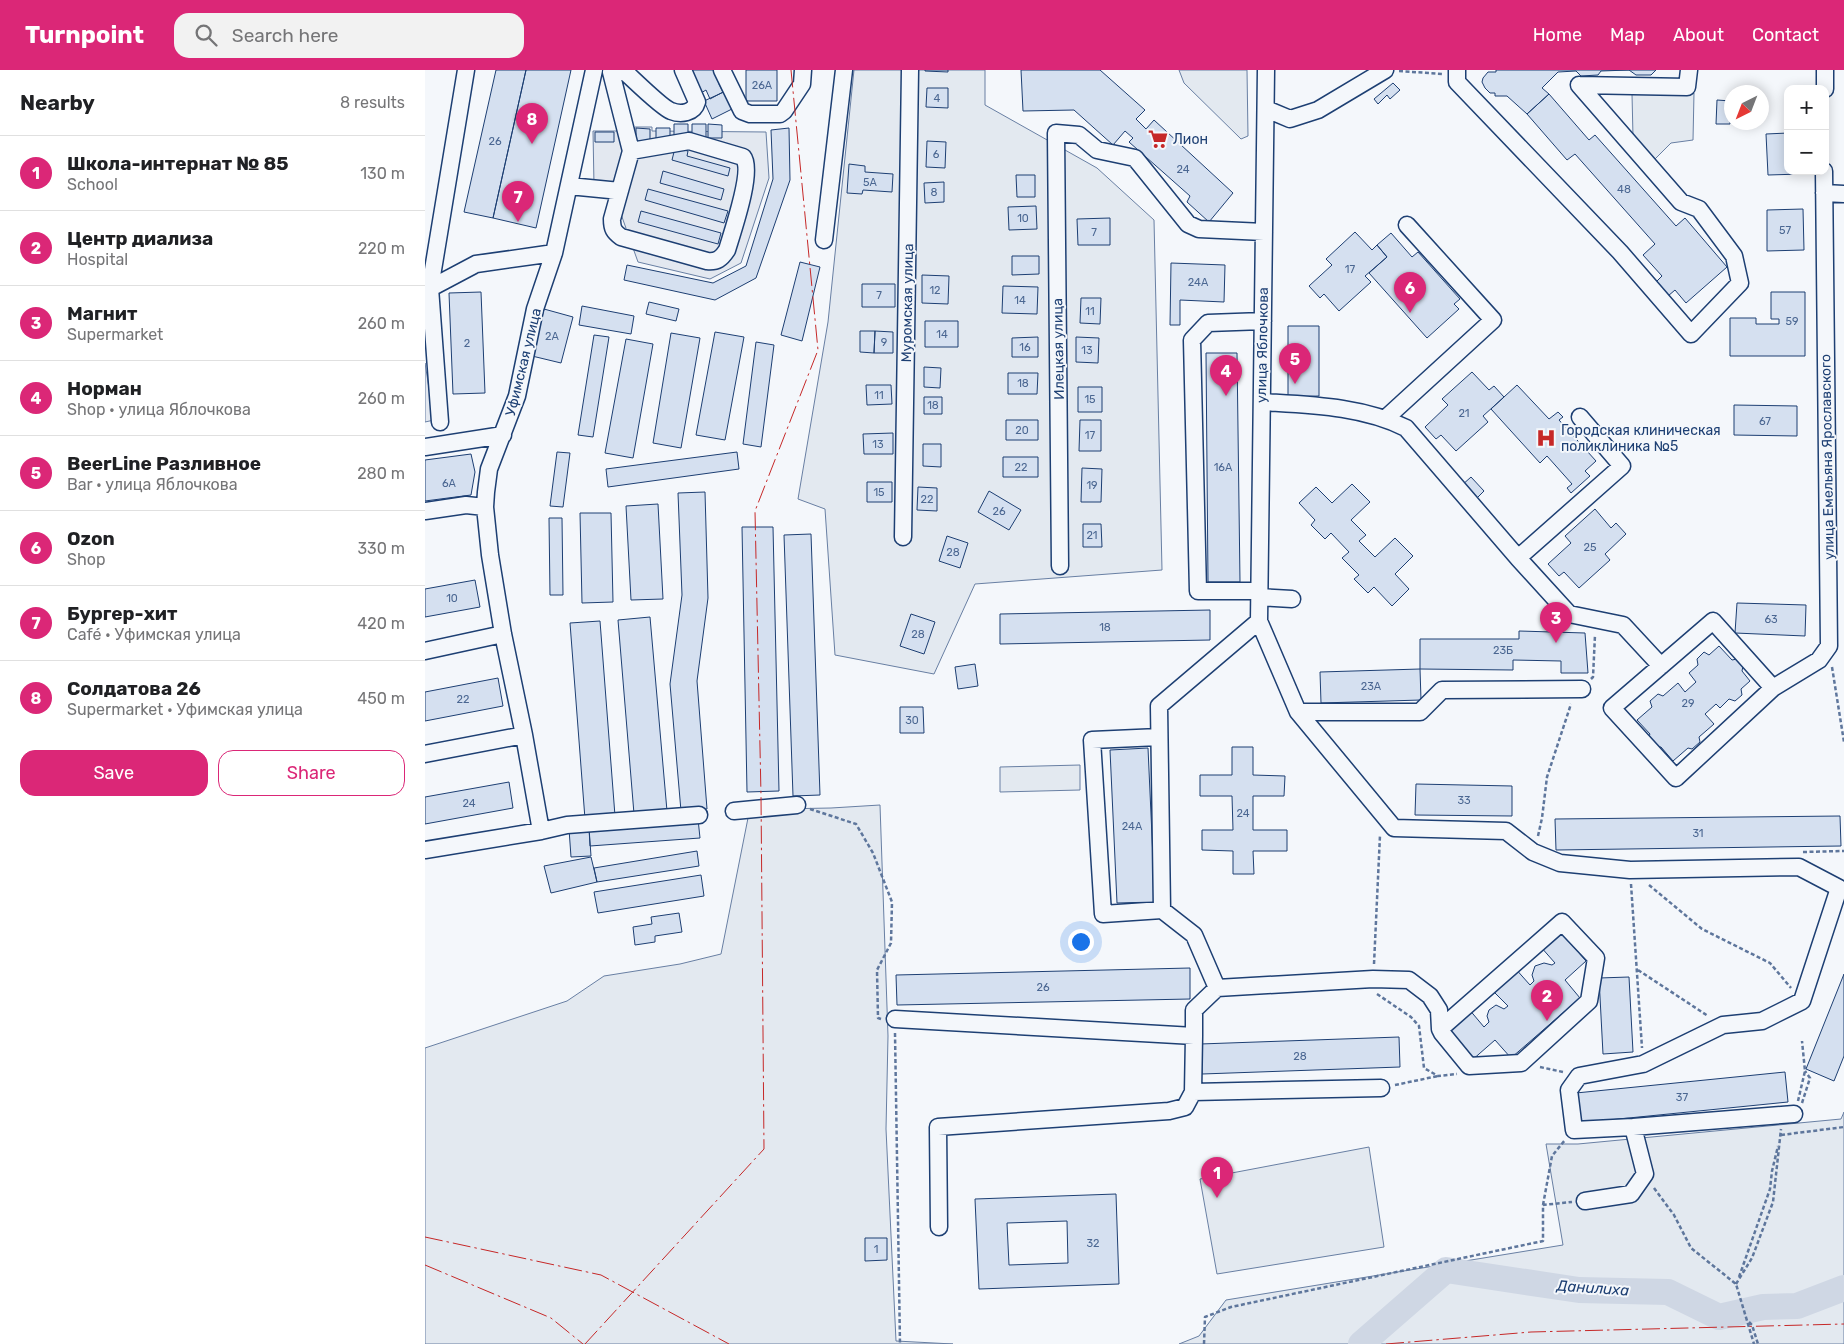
<!DOCTYPE html>
<html lang="en">
<head>
<meta charset="utf-8">
<style>
	body { margin:0; font-family:Rubik,sans-serif; background:#f2f2f2; color:#202124 }
	.controls { position:absolute; right:15px; top:15px; display:grid; overflow:hidden; border-radius:10px; box-shadow:0 2px 12px #0003 }
	.controls button { width:45px; height:45px; display:grid; place-items:center; padding:0; border:0; border-bottom:1px solid #e0e0e0; background:#fff; color:#202124; font:25px sans-serif }
	.compass { position:absolute; left:1299px; top:15px; width:45px; height:45px; border-radius:50%; background:#fff; box-shadow:0 2px 12px #0003; rotate:222deg }
	.you { position:absolute; left:655px; top:871px; width:18px; height:18px; margin:-12px; border:4px solid #fff; border-radius:50%; background:#1a73e8; box-shadow:0 0 0 8px #1a73e833 }
	.badge { display:grid; place-items:center; width:32px; height:32px; border-radius:50%; background:#db2777; color:#fff; font-size:16px; font-weight:700 }
	.pin { position:absolute; translate:-50% -41px; filter:drop-shadow(0 1px 2px #0008) }
	.pin::after { content:''; position:absolute; top:26px; width:18px; height:15px; background:inherit; clip-path:polygon(0 0,100% 0,50% 100%) }
	.list { margin:0; padding:0; list-style:none }
	h2 { display:flex; justify-content:space-between; align-items:center; height:65px; margin:0; padding:0 20px; font-size:21px }
	h2 small { font-size:16px; font-weight:400; color:#757577 }
	.list li { display:grid; grid-template-columns:32px 1fr auto; gap:15px; align-items:center; box-sizing:border-box; height:75px; padding:0 20px; border-top:1px solid #e0e0e0 }
	.list b { display:block; font-size:19px; white-space:nowrap }
	.list p { margin:0; font-size:16px; white-space:nowrap; color:#757577 }
	.list em { font-size:16px; font-style:normal; color:#757577 }
	.actions { display:flex; gap:10px; padding:15px 20px }
	.actions a { flex:1; padding:11px 0; border:1px solid #db2777; border-radius:15px; text-align:center; font-size:18px; color:#db2777 }
	.actions .main { background:#db2777; color:#fff }
	.icon { flex:none; width:28px; height:28px; fill:none; stroke:currentColor; stroke-width:2; stroke-linecap:round; stroke-linejoin:round }
	.map { position:relative; flex:none; width:1419px; height:1274px; overflow:hidden }
	header { display:flex; align-items:center; gap:30px; box-sizing:border-box; height:70px; padding:0 25px; background:#db2777; color:#fff }
	header strong { font-size:24px }
	nav { display:flex; gap:28px; margin-inline-start:auto; font-size:18px }
	.search { width:350px; height:45px; background:#f2f2f2; display:flex; align-items:center; gap:12px; box-sizing:border-box; padding:0 18px; border-radius:15px; color:#757577; font-size:19px }
	main { display:flex }
	aside { flex:1; background:#fff }
	.map>svg:first-child { display:block }
</style>
</head>
<body>
<header>
<strong>Turnpoint</strong>
<div class="search"><svg class="icon" aria-label="search" viewBox="0 0 24 24"><circle cx="10" cy="10" r="6"/><path d="M15 15l6 6"/></svg>Search here</div>
<nav><a>Home</a><a>Map</a><a>About</a><a>Contact</a></nav>
</header>
<main>
<aside>
<h2>Nearby<small>8 results</small></h2>
<ul class="list">
<li><span class="badge">1</span><div><b>Школа-интернат № 85</b><p>School</p></div><em>130 m</em></li>
<li><span class="badge">2</span><div><b>Центр диализа</b><p>Hospital</p></div><em>220 m</em></li>
<li><span class="badge">3</span><div><b>Магнит</b><p>Supermarket</p></div><em>260 m</em></li>
<li><span class="badge">4</span><div><b>Норман</b><p>Shop · улица Яблочкова</p></div><em>260 m</em></li>
<li><span class="badge">5</span><div><b>BeerLine Разливное</b><p>Bar · улица Яблочкова</p></div><em>280 m</em></li>
<li><span class="badge">6</span><div><b>Ozon</b><p>Shop</p></div><em>330 m</em></li>
<li><span class="badge">7</span><div><b>Бургер-хит</b><p>Café · Уфимская улица</p></div><em>420 m</em></li>
<li><span class="badge">8</span><div><b>Солдатова 26</b><p>Supermarket · Уфимская улица</p></div><em>450 m</em></li>
</ul>
<div class="actions"><a class="main">Save</a><a>Share</a></div>
</aside>
<div class="map">
<svg width="1419" height="1274" viewBox="0 0 1419 1274">
	<rect width="100%" height="100%" fill="#f4f7fb"/>
	<!-- green -->
	<path fill="#e3e9f0" stroke="#687fa3" d="M429,0H560V35L672,98L729,150L737,500L550,514L509,604L410,585L400,439L373,429L403,252Z
		M754,0H822L823,66L816,69L759,13Z
		M1269,23L1268,70L1246,73L1229,90L1208,67L1207,24Z
		M655,695V720L575,722V697Z
		M455,735L463,966L461,1059L471,1271L528,1274H0V978L142,931L179,906L255,894L296,884L323,748L351,739L406,738Z
		M1419,1042V1274H754L774,1266L801,1230L1138,1175L1121,1074H1153L1416,1049Z
		M944,1077L959,1177L792,1204L775,1109Z"/>
	<!-- parking -->
	<path fill="#e3e8f0" stroke="#687fa3" d="M210,57H227V61L341,62L344,108L316,193L285,209L213,192L186,116H169L168,61H208Z
		M0,293L9,350L0,352Z"/>
	<g fill="none" stroke-linecap="round" stroke-linejoin="round">
		<!-- river -->
		<path stroke="#cfd7e4" stroke-width="26" d="M936,1274L1021,1200L1154,1220L1243,1222L1294,1247L1338,1237L1372,1236L1419,1218"/>
	</g>
	<!-- building -->
	<path fill="#d5e0f0" stroke="#1d3f73" fill-rule="evenodd" d="M71,0H101L68,148L39,142Z
		M101,0H146L111,158L68,148Z
		M266,0H293L299,12L294,14L298,22L285,29L281,20L276,23Z
		M321,0H352V31H321Z
		M500,0H523V2L500,1Z
		M596,0H675L720,40L711,49L721,59L729,50L808,123L784,152L762,132L765,126L704,72L708,68L700,61L688,75L649,40L598,41Z
		M1071,0H1231L1226,5H1211L1204,0L1176,1L1173,5L1156,6L1151,1L1133,2L1117,18L1124,24L1102,44L1082,26H1070V23H1065L1060,18L1057,12L1058,8L1063,2H1071Z
		M968,13L975,20L965,29L962,25L953,34L949,29Z
		M502,18H523V38L501,37Z
		M301,21L309,38L287,49L279,31Z
		M1124,24L1164,70L1170,65L1251,156L1260,148L1302,197L1261,233L1250,220L1243,226L1231,212L1237,206L1218,185L1230,174L1150,84L1142,90L1102,44Z
		M1292,30L1306,31L1305,54H1291Z
		M249,54H263V68L249,67Z
		M267,54H281V68L267,67Z
		M283,54L297,55V68H283Z
		M211,58L225,59V72H211Z
		M231,58H245V72L231,71Z
		M364,58L365,110L331,208L290,230L199,210L202,195L288,213L321,196L348,109L346,60Z
		M170,62H189V72H170Z
		M1363,63V101H1377V104L1343,105L1341,64Z
		M502,71L521,72L520,98L501,97Z
		M250,78L263,81L262,86L305,98L303,106L247,90Z
		M424,94L440,96V102L468,104L467,122L438,120L437,124L422,123Z
		M238,101L299,119L296,130L235,113Z
		M591,105H610V127H592Z
		M519,112V132L500,133L499,113Z
		M223,119L303,141L299,153L220,130Z
		M611,136L612,159L584,160L583,137Z
		M1378,139L1379,180L1342,181V140Z
		M216,141L296,163L293,174L213,152Z
		M685,148V175H653L652,149Z
		M930,162L947,180L952,175L962,187L940,206L946,212L914,241L899,224L895,228L884,216L907,195L901,189Z
		M966,163L987,187L993,182L1035,229L1029,234L1034,239L1002,268L944,203L962,187L952,175Z
		M587,186H614V204L587,205Z
		M375,192L395,197L377,271L356,265Z
		M746,193L800,195L799,232L755,230V255H745Z
		M497,205L524,206L523,234L497,233Z
		M437,214H470V237H437Z
		M578,216L613,217L612,244L577,243Z
		M56,222L60,323L28,324L24,223Z
		M1346,222H1380V286H1305V248H1331V254H1354V249H1346Z
		M656,228H676L675,254L655,253Z
		M224,232L254,239L251,251L221,244Z
		M157,236L209,246L206,264L154,255Z
		M119,239L148,247L136,293L107,286Z
		M500,251H533V277H500Z
		M863,256H894V326L863,327Z
		M435,261H450L449,283L435,282Z
		M450,261L468,262V283H449Z
		M290,262L319,267L300,370L271,365Z
		M246,263L275,268L256,378L228,373Z
		M169,265L184,267L168,367L153,365Z
		M613,267V287H587V268Z
		M651,267L674,268L673,293L651,292Z
		M201,269L228,274L208,388L180,383Z
		M331,272L349,275L336,377L318,374Z
		M781,283H812L815,512H783Z
		M499,297L516,298L515,318L499,317Z
		M1047,302L1064,320L1069,316L1079,327L1058,346L1063,352L1031,381L1016,365L1011,369L1000,357L1023,335L1017,329Z
		M583,303H613L612,324H583Z
		M441,315H466L467,334L442,335Z
		M1092,315L1124,349L1133,342L1138,347L1134,350L1171,391L1160,401L1165,406L1146,423L1142,418L1147,414L1122,386L1115,393L1066,339Z
		M653,317H677V342H653Z
		M499,327H517V344H499Z
		M1309,335L1372,336V366L1309,365Z
		M581,350H613V370H581Z
		M655,350H676V381H654Z
		M468,363V384H439L438,364Z
		M498,374H516V397L498,396Z
		M132,382L145,383L138,437L125,436Z
		M312,382L314,399L183,417L181,399Z
		M46,384L50,402L46,425L0,431V390Z
		M578,387H613V407H578Z
		M657,398L677,399L676,432H656Z
		M1046,407L1059,421L1049,431L1036,416Z
		M442,412H467V432H442Z
		M927,414L945,432L926,450L941,465L934,471L950,487L970,468L988,486L970,504L984,519L967,536L949,517L943,523L929,509L934,505L917,488L924,482L906,463L900,469L886,455L890,450L874,433L891,417L907,433Z
		M493,417L512,418V441L492,440Z
		M564,421L596,440L584,460L553,442Z
		M280,422L283,528L272,611L282,739L256,741L245,614L257,525L253,423Z
		M233,434L238,529L206,530L201,436Z
		M1170,439L1186,458L1191,453L1201,464L1180,484L1185,490L1154,518L1139,502L1134,506L1123,494L1146,473L1140,466Z
		M155,443H186L188,532L157,533Z
		M124,448H137L138,525H125Z
		M658,454H676L677,477H658Z
		M317,457H348L354,721L322,722Z
		M386,464L395,725L368,726L359,465Z
		M522,466L543,473L535,498L514,491Z
		M50,510L55,537L0,547V519Z
		M1312,533L1381,535L1380,566L1310,563Z
		M785,540V570L575,574V544Z
		M486,544L510,552L499,584L475,576Z
		M225,547L242,741L209,744L193,550Z
		M175,551L190,746L160,749L145,553Z
		M1094,561L1160,563L1163,603H1136V591L1088,590V600L995,599V569H1094Z
		M1294,576L1307,590L1312,589L1318,596L1317,601L1325,611L1316,619L1317,625L1310,631L1304,629L1295,638L1291,634L1280,644L1289,654L1274,667L1275,672L1267,679L1263,678L1248,691L1236,677H1231L1223,668L1225,664L1212,650L1227,637L1225,631L1233,624L1238,626L1253,613L1260,622L1271,612L1264,603L1273,595L1272,589L1279,582L1284,585Z
		M550,594L553,616L533,619L530,597Z
		M995,599L996,630L896,633L895,602Z
		M73,608L78,636L0,651V622Z
		M475,637H498L499,663H475Z
		M807,677H828V705L860,706L859,726H828V760H862V781H828L829,804H808V781L777,780V760H808L807,726H775V705H807Z
		M723,678L730,832L692,833L685,680Z
		M84,712L88,738L0,754V727Z
		M991,714L1087,716V746L990,745Z
		M1415,746L1416,776L1131,780L1130,749Z
		M273,749L275,768L165,776L164,758Z
		M164,758L166,786L146,787L144,759Z
		M272,781L274,796L172,812L169,798Z
		M166,787L172,812L126,823L119,796Z
		M276,805L279,826L173,843L169,822Z
		M254,843L257,862L230,866V872L210,875L208,857L227,854L226,847Z
		M1134,860L1161,891L1140,910L1155,928L1086,988L1070,970L1046,991L1019,959L1043,938L1059,957L1064,952L1062,946L1064,940L1071,935L1079,939L1083,936L1065,918L1089,897L1105,915L1109,911L1107,905L1110,896L1119,893L1127,895L1130,893L1115,876Z
		M765,898V929L472,935L471,905Z
		M1419,904V986L1409,1011L1381,999Z
		M1204,907L1208,982L1178,984L1174,908Z
		M974,967L975,997L777,1004L775,974Z
		M1360,1002L1363,1032L1154,1053L1151,1023Z
		M691,1124L694,1214L554,1219L550,1129ZM642,1151L643,1193L584,1195L582,1153Z
		M440,1168H462V1190L440,1191Z"/>
	<g fill="none" stroke-linecap="round" stroke-linejoin="round">
		<defs>
			<path id="minor" d="M187,0L186,2L206,81L187,149C187,159 189,162 196,167L282,191C292,192 296,189 302,180C307,163 329,100 318,87L264,71L206,81
				M198,0C207,8 237,38 246,41C256,45 269,43 272,32L258,0
				M297,0L317,41L325,44H355L359,41L377,14L378,0
				M841,0L834,551L873,642L969,758L1081,761L1108,782L1135,793L1205,800L1374,797L1414,818L1377,931L1337,951L1298,955L1218,994L1154,1006L1144,1020L1149,1060L1208,1057L1369,1044
				M1032,0V12L1195,182L1266,264L1315,213L1309,186L1274,139L1256,132L1154,15
				M1154,15L1262,17L1264,0
				M1400,19V0
				M841,39L865,49L893,40L960,0
				M144,116L195,121
				M1399,123L1419,124
				M399,170L419,0
				M0,221L51,194L129,183
				M837,332C885,335 937,336 981,358L1093,488L1144,544L1198,555L1236,596
				M961,348L1068,250L982,155
				M15,352L5,218L41,0
				M0,377L78,365
				M0,441L41,435L60,437
				M478,467L485,0
				M1093,488L1197,396L1155,347
				M635,496L631,63L654,65L672,80L710,88L763,154L774,159L839,162
				M834,521H773L767,270L783,253L838,251
				M834,527L867,529
				M834,551L734,636L737,840L769,865L792,918L948,909L984,910L1005,926L1014,940L1015,959L1017,963L1044,996L1096,993L1164,931L1171,888L1137,852L1015,959
				M0,581L78,564
				M1348,618L1288,551L1187,638L1251,708L1348,618L1394,590L1404,576L1399,101
				M873,642H995L1017,620L1157,619
				M734,667L667,670L678,844L737,840
				M0,684L99,665
				M309,741L372,735
				M116,761L99,665L78,564L65,485L60,437L61,422L64,399L92,326L110,239L129,183L169,0
				M0,780L116,761L142,755L274,745
				M470,949L769,966V940L792,918
				M769,966L768,1022L956,1018
				M1160,1131L1206,1124L1220,1104L1208,1057
				M514,1157L513,1057L744,1041L760,1037L768,1022"/>
		</defs>
		<!-- minor casing -->
		<use href="#minor" stroke="#1d3f73" stroke-width="19"/>
		<!-- path -->
		<path stroke="#5e769c" stroke-width="2.5" stroke-dasharray="4 2.5" stroke-linecap="butt" d="M974,1L1018,4
			M1407,597L1419,672
			M1166,609L1168,607L1170,565
			M385,739L431,754L448,783L467,832L466,873L452,900L453,948L456,949
			M1113,766L1117,748L1122,707L1146,634
			M1378,782L1419,781
			M1206,814L1217,978
			M1224,815L1277,859L1345,893L1366,918
			M949,894L955,765
			M1213,900L1283,946
			M952,924L986,947L994,956L999,998L1013,1006L1032,1004
			M470,963L475,1274
			M1115,997L1138,1002
			M970,1015L1013,1006
			M1373,1031L1380,1001L1377,971
			M1377,1033L1385,1008L1380,1001
			M1356,1065L1419,1057
			M1229,1118L1249,1145L1266,1178L1311,1214L1329,1274
			M1118,1135L1127,1086L1140,1070
			M1314,1207L1345,1119L1347,1101L1353,1076
			M1311,1214L1327,1188L1348,1132L1356,1059
			M1324,1252L1327,1255L1333,1274
			M779,1274L780,1247L806,1237L1118,1171V1135L1147,1132"/>
		<!-- minor -->
		<use href="#minor" stroke="#f4f7fb" stroke-width="16"/>
		<!-- power -->
		<path stroke="#c62828" stroke-width="1" stroke-dasharray="18 4 2.5 4" stroke-linecap="butt" d="M0,1167L176,1205L304,1274
			M0,1195L126,1248L158,1274
			M160,1274L339,1079L336,725L330,441L393,280L366,0
			M961,1274L1106,1262L1419,1254"/>
	</g>
	<!-- icons -->
	<defs>
		<symbol id="supermarket-bare" viewBox="-9 -9 18 18"><path d="M-6-5.5h2.5l.6 2H6L4.5 2H-2.5L-4.4-4H-6ZM-1.5 3.2a1.3 1.3 0 1 0 .1 0ZM3 3.2a1.3 1.3 0 1 0 .1 0Z" fill="#c62828" stroke="#f4f7fb" stroke-width="2.5" paint-order="stroke"/></symbol>
		<symbol id="hospital-bare" viewBox="-9 -9 18 18"><path d="M-5-5h3v3.5h4V-5h3V5h-3V1.5h-4V5h-3Z" fill="#c62828" stroke="#f4f7fb" stroke-width="2.5" paint-order="stroke"/></symbol>
	</defs>
	<g fill-rule="evenodd">
		<use href="#supermarket-bare" x="719" y="55" width="28" height="28"/>
		<use href="#hospital-bare" x="1107" y="354" width="28" height="28"/>
	</g>
	<g text-anchor="middle" stroke-width="4" stroke-linejoin="round" paint-order="stroke">
		<!-- number labels -->
		<g font-size="11" fill="#4b6792">
			<text x="337" y="19">26А</text>
			<text x="512" y="32">4</text>
			<text x="70" y="75">26</text>
			<text x="511" y="88">6</text>
			<text x="758" y="103">24</text>
			<text x="445" y="116">5А</text>
			<text x="1199" y="123">48</text>
			<text x="509" y="126">8</text>
			<text x="598" y="152">10</text>
			<text x="1360" y="164">57</text>
			<text x="669" y="166">7</text>
			<text x="925" y="203">17</text>
			<text x="773" y="216">24А</text>
			<text x="510" y="224">12</text>
			<text x="454" y="229">7</text>
			<text x="595" y="234">14</text>
			<text x="665" y="245">11</text>
			<text x="1367" y="255">59</text>
			<text x="517" y="268">14</text>
			<text x="127" y="270">2А</text>
			<text x="459" y="276">9</text>
			<text x="42" y="277">2</text>
			<text x="600" y="281">16</text>
			<text x="662" y="284">13</text>
			<text x="598" y="317">18</text>
			<text x="454" y="329">11</text>
			<text x="665" y="333">15</text>
			<text x="508" y="339">18</text>
			<text x="1039" y="347">21</text>
			<text x="1340" y="355">67</text>
			<text x="597" y="364">20</text>
			<text x="665" y="369">17</text>
			<text x="453" y="378">13</text>
			<text x="596" y="401">22</text>
			<text x="798" y="401">16А</text>
			<text x="24" y="417">6А</text>
			<text x="667" y="419">19</text>
			<text x="454" y="426">15</text>
			<text x="502" y="433">22</text>
			<text x="574" y="445">26</text>
			<text x="667" y="469">21</text>
			<text x="1165" y="481">25</text>
			<text x="528" y="486">28</text>
			<text x="27" y="532">10</text>
			<text x="1346" y="553">63</text>
			<text x="680" y="561">18</text>
			<text x="493" y="568">28</text>
			<text x="1078" y="584">23Б</text>
			<text x="946" y="620">23А</text>
			<text x="38" y="633">22</text>
			<text x="1263" y="637">29</text>
			<text x="487" y="654">30</text>
			<text x="1039" y="734">33</text>
			<text x="44" y="737">24</text>
			<text x="818" y="747">24</text>
			<text x="707" y="760">24А</text>
			<text x="1273" y="767">31</text>
			<text x="618" y="921">26</text>
			<text x="875" y="990">28</text>
			<text x="1257" y="1031">37</text>
			<text x="668" y="1177">32</text>
			<text x="451" y="1183">1</text>
		</g>
		<!-- poi labels -->
		<g font-size="14" fill="#1d3f73" stroke="#f4f7fb" text-anchor="start">
			<text x="748" y="74">Лион</text>
			<text x="1136" y="365">Городская клиническая<tspan x="1136" dy="16">поликлиника №5</tspan></text>
		</g>
		<!-- street labels -->
		<g font-size="14" fill="#1d3f73" stroke="#f4f7fb">
			<text transform="translate(482 233) rotate(-89)" y="5">Муромская улица</text>
			<text transform="translate(837 275) rotate(-89)" y="5">улица Яблочкова</text>
			<text transform="translate(633 279) rotate(-91)" y="5">Илецкая улица</text>
			<text transform="translate(98 292) rotate(-76)" y="5">Уфимская улица</text>
			<text transform="translate(1402 387) rotate(-91)" y="5">улица Емельяна Ярославского</text>
		</g>
		<!-- water labels -->
		<g font-size="15" font-style="italic" fill="#1d3f73" stroke="#f4f7fb">
			<text transform="translate(1168 1218) rotate(4)" y="5">Данилиха</text>
		</g>
	</g>
</svg>
<div class="controls">
<button>+</button>
<button>−</button>
</div>
<svg class="compass" viewBox="-18 -18 36 36"><path d="M0-13l5 13h-10z" fill="#e53935"/><path d="M0 13l5-13h-10z" fill="#757577"/></svg>
<div class="you"></div>
<div class="pin badge" style="left:792px;top:1128px">1</div>
<div class="pin badge" style="left:1122px;top:951px">2</div>
<div class="pin badge" style="left:1131px;top:573px">3</div>
<div class="pin badge" style="left:801px;top:326px">4</div>
<div class="pin badge" style="left:870px;top:314px">5</div>
<div class="pin badge" style="left:985px;top:243px">6</div>
<div class="pin badge" style="left:93px;top:152px">7</div>
<div class="pin badge" style="left:107px;top:74px">8</div>
</div>
</main>
</body>
</html>
